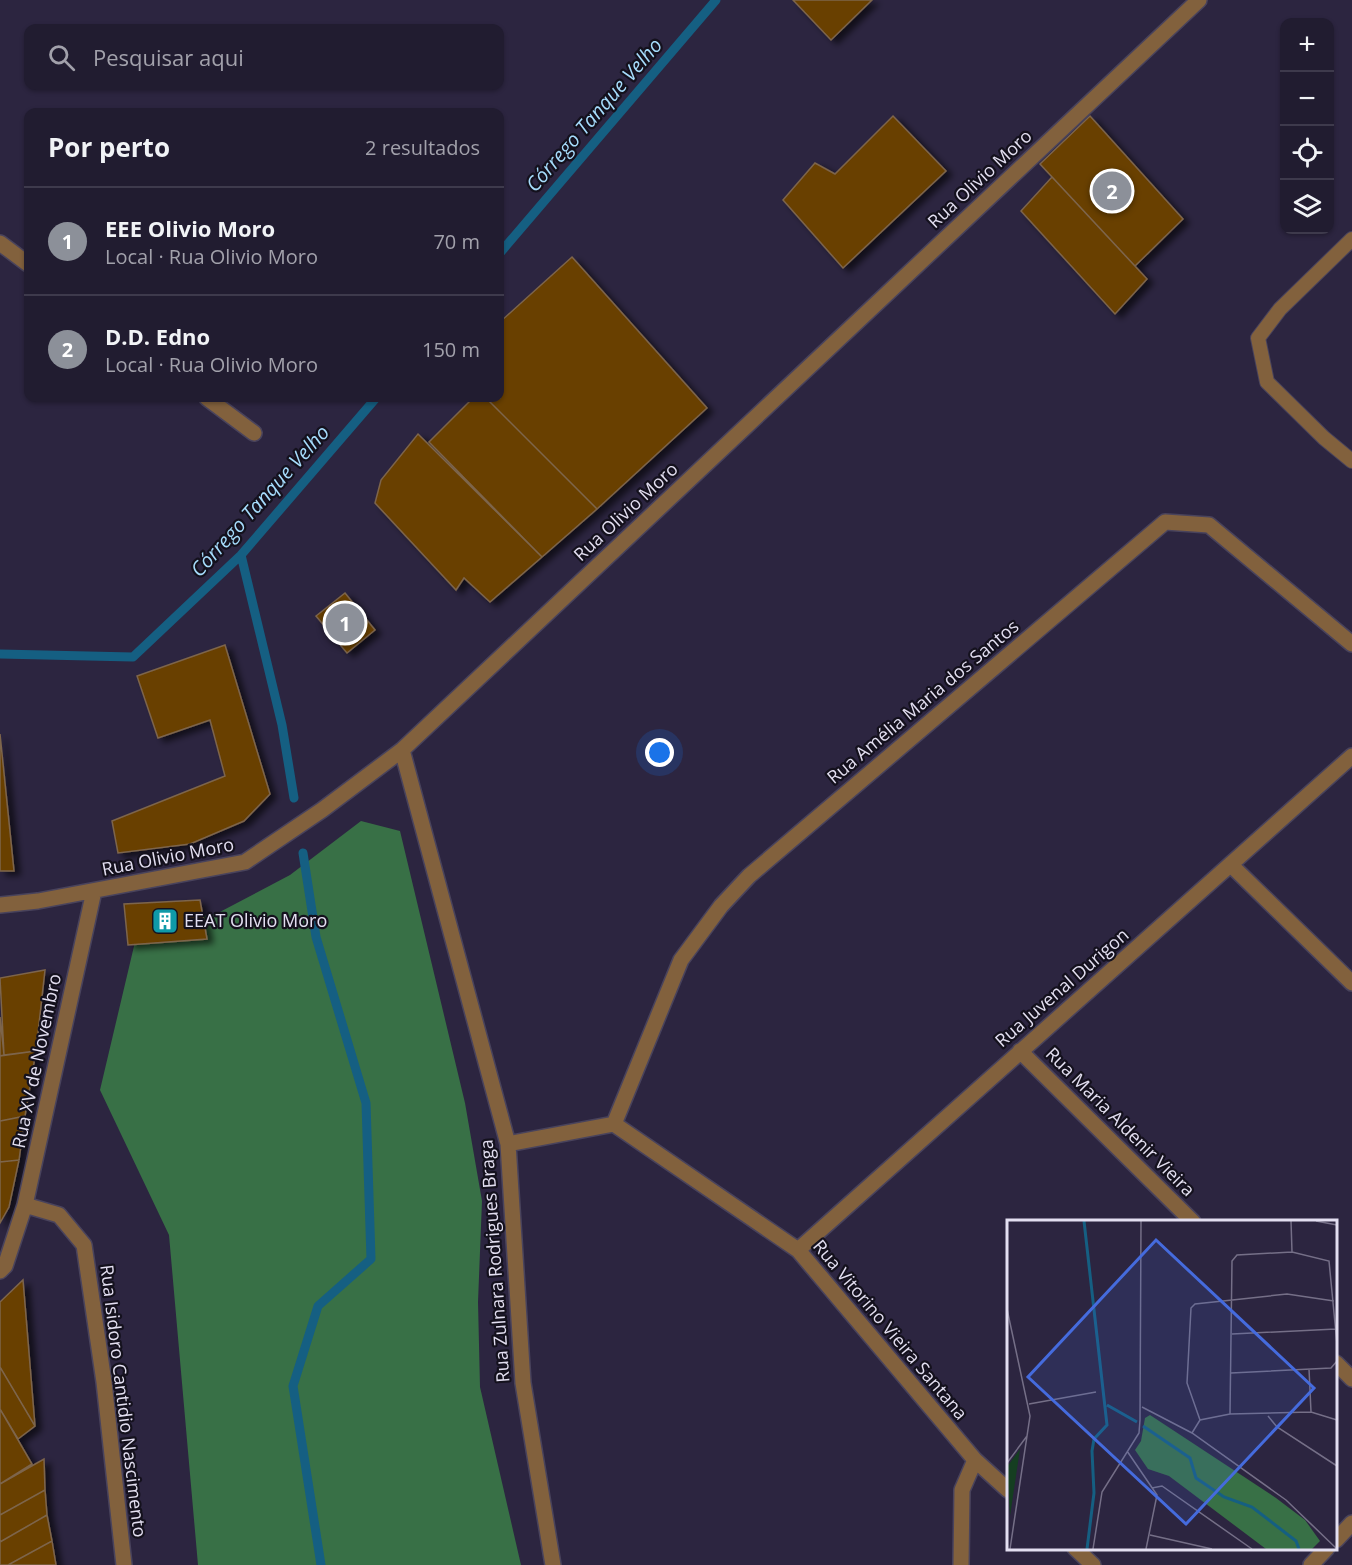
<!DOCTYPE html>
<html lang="pt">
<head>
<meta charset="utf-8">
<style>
	body { margin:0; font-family:"Open Sans",sans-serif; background:#292538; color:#f1f3f6 }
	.controls { position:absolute; right:18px; top:18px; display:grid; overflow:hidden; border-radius:12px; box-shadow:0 2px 4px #0004 }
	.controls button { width:54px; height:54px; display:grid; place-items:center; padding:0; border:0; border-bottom:2px solid #3e3a4c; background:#211c30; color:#f1f3f6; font:30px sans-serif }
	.you { position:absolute; left:660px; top:753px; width:21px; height:21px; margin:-15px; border:4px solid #fff; border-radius:50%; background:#1a73e8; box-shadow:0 0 0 9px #1a73e833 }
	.badge { display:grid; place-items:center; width:39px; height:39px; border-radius:50%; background:#8c9099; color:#fff; font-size:20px; font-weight:700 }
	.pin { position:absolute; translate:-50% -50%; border:3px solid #fff; box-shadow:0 2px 6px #0006 }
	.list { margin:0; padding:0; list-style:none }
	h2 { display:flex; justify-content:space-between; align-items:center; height:78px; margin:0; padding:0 24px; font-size:26px }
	h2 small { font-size:20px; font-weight:400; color:#a2a1ab }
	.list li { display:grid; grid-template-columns:39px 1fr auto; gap:18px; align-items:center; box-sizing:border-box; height:108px; padding:0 24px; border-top:2px solid #3e3a4c }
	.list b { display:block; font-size:22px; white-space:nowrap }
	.list p { margin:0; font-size:20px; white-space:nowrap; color:#a2a1ab }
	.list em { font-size:20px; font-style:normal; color:#a2a1ab }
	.icon { flex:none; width:33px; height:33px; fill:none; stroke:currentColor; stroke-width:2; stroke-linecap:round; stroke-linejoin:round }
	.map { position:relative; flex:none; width:1352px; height:1565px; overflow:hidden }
	.search { position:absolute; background:#211c30; box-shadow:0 2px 4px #0004; left:24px; top:24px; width:480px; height:66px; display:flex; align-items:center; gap:15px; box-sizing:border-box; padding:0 21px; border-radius:12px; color:#a2a1ab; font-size:22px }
	.panel { position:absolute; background:#211c30; box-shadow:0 2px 4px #0004; left:24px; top:108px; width:480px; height:294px; border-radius:12px }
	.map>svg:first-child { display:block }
</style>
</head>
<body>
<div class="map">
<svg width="1352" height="1565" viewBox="0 0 1352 1565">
	<defs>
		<filter id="shadow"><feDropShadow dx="6" dy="4" stdDeviation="3" flood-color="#0009"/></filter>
	</defs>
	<rect width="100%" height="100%" fill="#2c2540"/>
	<!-- forest -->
	<path fill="#387046" d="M361,821L400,831L465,1103L482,1201L478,1302L480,1387L521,1565H198L169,1235L100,1090L139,925L216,914L290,875Z"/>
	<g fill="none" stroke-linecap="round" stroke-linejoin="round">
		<!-- stream -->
		<path stroke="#155f82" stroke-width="9" d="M500,253L716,0
			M241,555L282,725L294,798
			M0,654L133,657L241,555L376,398
			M303,853L316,937L366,1103L371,1259L318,1306L293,1386L321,1565"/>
	</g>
	<!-- building -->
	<path fill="#693f01" stroke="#7d654b" stroke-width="1.5" filter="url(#shadow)" d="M793,0H872L831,40Z
		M893,116L946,171L843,268L783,200L815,163L835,174Z
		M1090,116L1183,219L1135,266L1040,164Z
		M1052,177L1147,279L1115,314L1021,211Z
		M572,257L707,408L597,509L486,398H500V322Z
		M473,398H486L597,509L542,557L429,442Z
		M418,434L542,557L490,602L464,578L456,590L375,503L381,480Z
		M345,593L375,630L347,653L316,616Z
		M225,645L270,794L244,821L190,844L118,853L112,821L225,776L210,720L158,738L137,676Z
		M0,734L14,871H0Z
		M200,900L207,939L128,945L124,904Z
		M45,970L36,1051L4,1055L0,978Z
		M0,1017L4,1055L0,1056Z
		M36,1051L25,1116L0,1121V1056Z
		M25,1116L19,1160L0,1162V1121Z
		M19,1160L9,1207L0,1223V1162Z
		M23,1280L35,1426L0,1367V1302Z
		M0,1367L35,1426L18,1439L0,1409Z
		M0,1409L32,1464L0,1484Z
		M44,1459L45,1490L0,1515V1484Z
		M45,1490L47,1515L0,1542V1515Z
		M47,1515L52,1541L8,1565H0V1542Z
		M52,1541L56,1565H8Z"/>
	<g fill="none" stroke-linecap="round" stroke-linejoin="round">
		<defs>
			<path id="service" d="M1352,239L1280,309L1258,338L1267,382L1324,438L1352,461"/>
			<path id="minor" d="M0,243L28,264
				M207,398L254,433
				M402,750L508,1144L523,1383L553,1565
				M1232,866L1352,983
				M0,905L38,901L245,862L322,810L402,750L1199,0
				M1020,1051L1193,1222
				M614,1124L681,960L721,906L749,876L1165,522L1209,525L1352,644
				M508,1144L614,1124L798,1250L975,1460L1008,1490
				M25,1205L59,1215L84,1245L104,1382L124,1565
				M798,1250L1352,756
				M0,1271L5,1266L25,1205L94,891
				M1336,1363L1352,1379
				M1336,1540L1352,1523
				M1075,1548L1093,1565
				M961,1565L962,1490L975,1460
				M1311,1565L1327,1548"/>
		</defs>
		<!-- service casing -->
		<use href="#service" stroke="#49435c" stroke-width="16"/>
		<!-- minor casing -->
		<use href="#minor" stroke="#49435c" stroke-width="18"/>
		<!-- service -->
		<use href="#service" stroke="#82613d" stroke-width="14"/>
		<!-- minor -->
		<use href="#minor" stroke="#82613d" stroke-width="15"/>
	</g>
	<!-- icons -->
	<defs>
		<symbol id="building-square" viewBox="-11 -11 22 22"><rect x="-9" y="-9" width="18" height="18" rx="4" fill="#0f9aa8" stroke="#14111d"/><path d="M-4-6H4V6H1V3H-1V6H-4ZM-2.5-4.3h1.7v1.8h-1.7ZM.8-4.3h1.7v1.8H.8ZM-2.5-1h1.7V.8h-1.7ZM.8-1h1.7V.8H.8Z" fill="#fff"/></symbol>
	</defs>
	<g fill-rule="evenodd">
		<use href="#building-square" x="150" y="906" width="30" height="30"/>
	</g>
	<g text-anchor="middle" stroke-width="4.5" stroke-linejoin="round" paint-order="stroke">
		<!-- street labels -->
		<g font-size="18" fill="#e3dff1" stroke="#14111d">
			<text transform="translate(980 179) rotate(-43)" y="6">Rua Olivio Moro</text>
			<text transform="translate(626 512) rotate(-43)" y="6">Rua Olivio Moro</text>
			<text transform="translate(923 702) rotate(-40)" y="6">Rua Amélia Maria dos Santos</text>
			<text transform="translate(168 857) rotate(-11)" y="6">Rua Olivio Moro</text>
			<text transform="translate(1062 988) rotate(-41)" y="6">Rua Juvenal Durigon</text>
			<text transform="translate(37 1061) rotate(-78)" y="6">Rua XV de Novembro</text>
			<text transform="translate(1120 1122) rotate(45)" y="6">Rua Maria Aldenir Vieira</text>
			<text transform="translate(495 1261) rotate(-94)" y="6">Rua Zulnara Rodrigues Braga</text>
			<text transform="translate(890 1330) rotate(50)" y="6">Rua Vitorino Vieira Santana</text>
			<text transform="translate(123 1401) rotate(83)" y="6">Rua Isidoro Cantidio Nascimento</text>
		</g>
		<!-- poi labels -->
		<g font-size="18" fill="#e3dff1" stroke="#14111d" text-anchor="start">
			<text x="184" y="927">EEAT Olivio Moro</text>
		</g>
		<!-- water labels -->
		<g font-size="20" font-style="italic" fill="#a6dcfc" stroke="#14111d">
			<text transform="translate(594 115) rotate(-49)" y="7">Córrego Tanque Velho</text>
			<text transform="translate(260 501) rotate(-48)" y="7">Córrego Tanque Velho</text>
		</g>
	</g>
	<!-- overview -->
	<g transform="translate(1007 1220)">
		<rect width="330" height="330" fill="#2c2540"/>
		<path d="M13,229L3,296L0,247Z" fill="#153e21"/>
		<path d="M143,195L269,278L298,300L313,321L305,329H259L162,256L141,249L128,230L134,221L138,198Z" fill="#387046"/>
		<path fill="none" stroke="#155f82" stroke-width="3" d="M77,1L100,205L87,219L85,231L87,273L80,329M100,185L130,202M136,206L183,238L189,258L217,277L245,287L289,321L292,329"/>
		<path fill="none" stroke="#756f87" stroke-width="1.5" d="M284,1L285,32M309,1L330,5M0,89L23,196L3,329M225,114L329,109M302,149L304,192M224,153L324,148L330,141M22,184L89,172M135,187L185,213L279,280L330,329M223,194L225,41L230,35L285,32L322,41L330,124M261,196L270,207L330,246M193,200L180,163L184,88L188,84L280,74L327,81M185,213L193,200L223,194L304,192L330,200M120,231L150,275L139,329M0,243L20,216M145,268L155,266L245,329M143,315L205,329M86,329L95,272L132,213L133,200L134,1"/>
		<path fill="#456bdd" fill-opacity="0.15" stroke="#456bdd" stroke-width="3" d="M149,20L307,168L179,304L21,157Z"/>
		<rect width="330" height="330" fill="none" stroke="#e3dff1" stroke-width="3"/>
	</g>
</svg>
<div class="controls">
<button>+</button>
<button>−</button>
<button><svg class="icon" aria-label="locate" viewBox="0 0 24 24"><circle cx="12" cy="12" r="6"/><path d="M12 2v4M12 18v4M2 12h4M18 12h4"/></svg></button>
<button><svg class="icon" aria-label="layers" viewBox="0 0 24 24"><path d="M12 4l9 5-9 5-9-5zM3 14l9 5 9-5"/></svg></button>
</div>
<div class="you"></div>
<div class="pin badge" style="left:345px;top:623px">1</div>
<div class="pin badge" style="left:1112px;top:191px">2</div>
<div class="search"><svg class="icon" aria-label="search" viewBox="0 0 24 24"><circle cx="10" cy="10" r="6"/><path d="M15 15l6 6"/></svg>Pesquisar aqui</div>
<section class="panel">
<h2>Por perto<small>2 resultados</small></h2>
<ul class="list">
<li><span class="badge">1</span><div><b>EEE Olivio Moro</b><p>Local · Rua Olivio Moro</p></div><em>70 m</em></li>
<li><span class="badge">2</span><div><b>D.D. Edno</b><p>Local · Rua Olivio Moro</p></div><em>150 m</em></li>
</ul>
</section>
</div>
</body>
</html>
